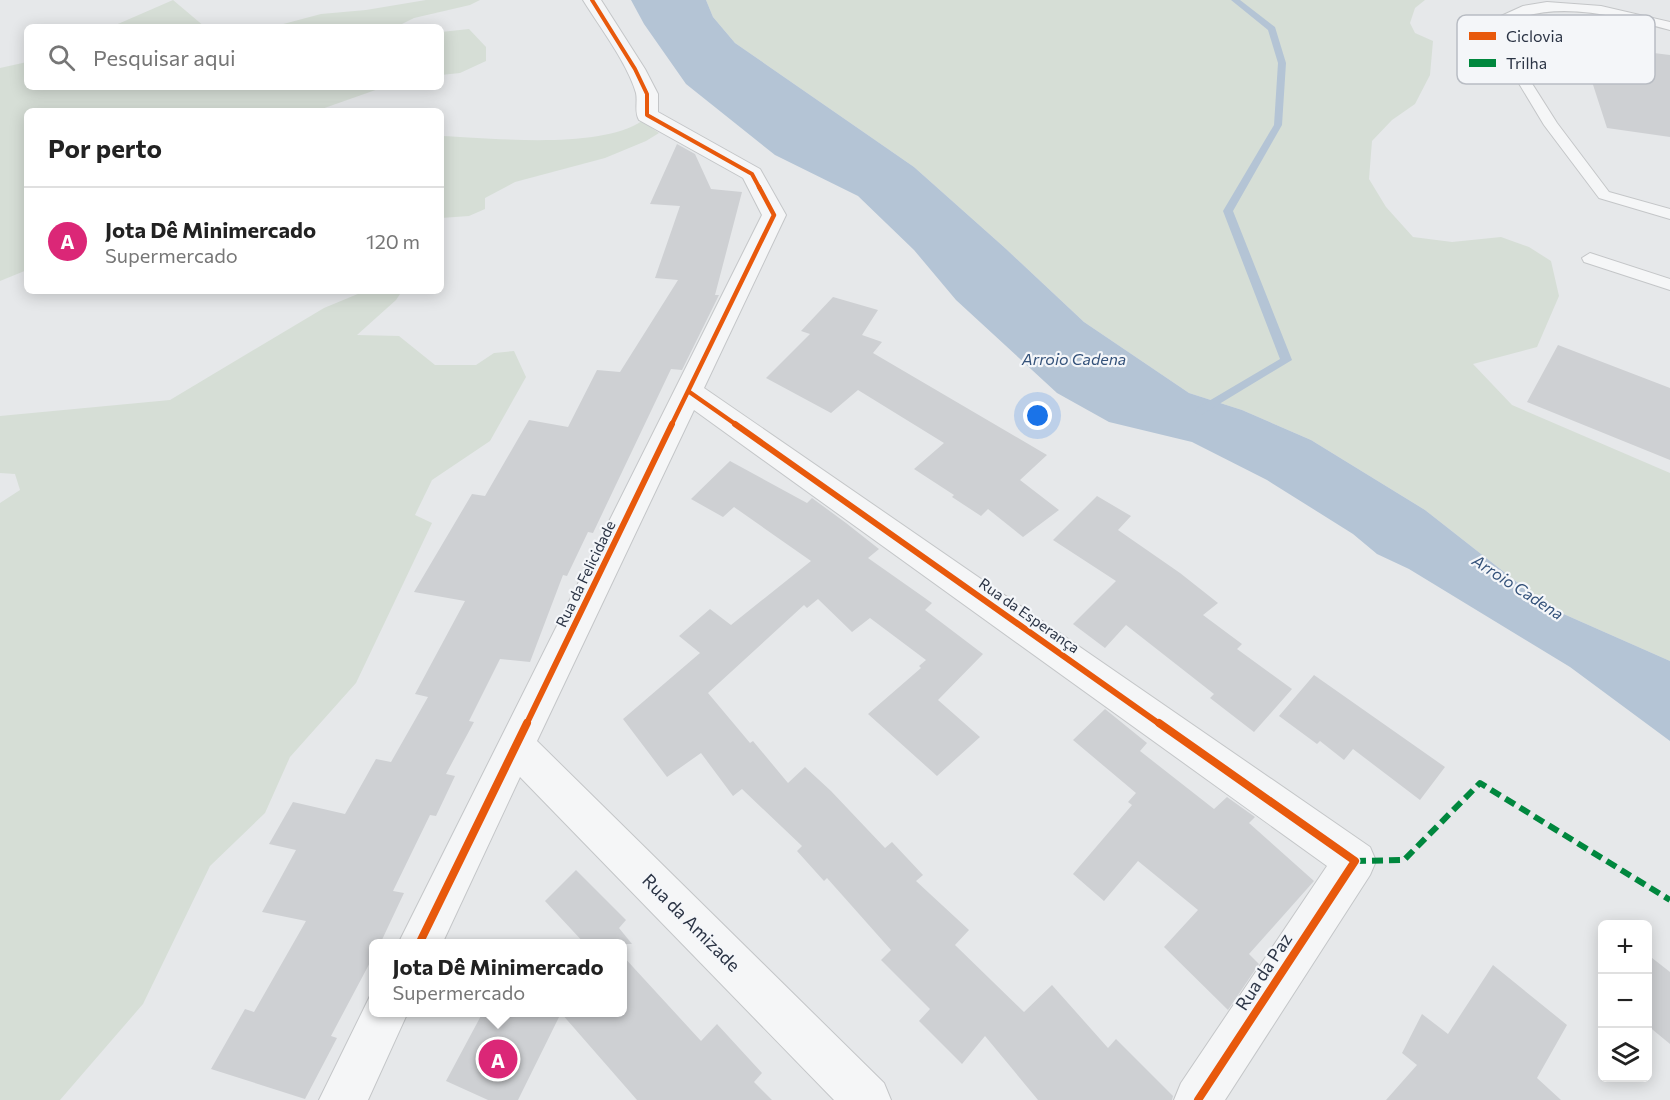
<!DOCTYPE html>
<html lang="pt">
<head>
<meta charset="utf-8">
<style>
	body { margin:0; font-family:Commissioner,sans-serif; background:#f2f2f2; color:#222 }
	.controls { position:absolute; right:18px; bottom:18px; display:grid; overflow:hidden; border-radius:9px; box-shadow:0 3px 15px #0003 }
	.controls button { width:54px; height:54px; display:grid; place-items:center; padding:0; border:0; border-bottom:2px solid #e0e0e0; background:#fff; color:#222; font:30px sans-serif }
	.you { position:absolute; left:1038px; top:416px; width:21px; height:21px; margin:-15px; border:4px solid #fff; border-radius:50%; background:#1a73e8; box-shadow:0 0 0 9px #1a73e833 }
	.badge { display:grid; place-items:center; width:39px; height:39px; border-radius:50%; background:#db2777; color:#fff; font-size:20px; font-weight:700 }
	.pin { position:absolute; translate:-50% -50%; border:3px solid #fff; box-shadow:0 2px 6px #0006 }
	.popup { position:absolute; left:369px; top:939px; width:258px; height:78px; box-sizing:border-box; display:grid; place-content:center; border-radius:9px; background:#fff; filter:drop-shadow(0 2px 4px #0005); font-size:20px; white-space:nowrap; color:#767676 }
	.popup b { font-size:22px; color:#222 }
	.popup::after { content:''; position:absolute; left:50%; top:100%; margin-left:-12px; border:12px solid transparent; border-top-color:#fff }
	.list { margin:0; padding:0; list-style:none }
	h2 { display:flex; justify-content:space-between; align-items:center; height:78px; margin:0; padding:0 24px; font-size:26px }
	h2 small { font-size:20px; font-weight:400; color:#767676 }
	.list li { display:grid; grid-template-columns:39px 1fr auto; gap:18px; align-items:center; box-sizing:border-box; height:108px; padding:0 24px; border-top:2px solid #e0e0e0 }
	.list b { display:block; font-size:22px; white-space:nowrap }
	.list p { margin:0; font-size:20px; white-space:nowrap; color:#767676 }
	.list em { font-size:20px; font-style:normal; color:#767676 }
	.icon { flex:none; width:33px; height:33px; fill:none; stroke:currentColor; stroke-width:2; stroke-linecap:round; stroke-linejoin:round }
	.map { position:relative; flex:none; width:1670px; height:1100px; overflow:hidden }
	.search { position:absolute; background:#fff; box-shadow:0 3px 15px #0003; left:24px; top:24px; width:420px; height:66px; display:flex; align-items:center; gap:15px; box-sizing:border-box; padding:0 21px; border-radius:9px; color:#767676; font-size:22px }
	.panel { position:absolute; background:#fff; box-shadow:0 3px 15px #0003; left:24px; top:108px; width:420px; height:186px; border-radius:9px }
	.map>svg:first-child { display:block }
</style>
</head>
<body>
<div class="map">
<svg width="1670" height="1100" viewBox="0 0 1670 1100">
	<rect width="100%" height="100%" fill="#e6e8ea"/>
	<!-- green -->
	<path fill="#d6ded6" d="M173,0L205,27H111Z
		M426,0H480L470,5L414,18L396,27H272L321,14L366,10Z
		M706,0H1425L1415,8L1410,23L1415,33L1433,41L1430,75L1415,104L1392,120L1372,141L1369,179L1386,207L1413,237L1452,242L1501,237L1529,247L1551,261L1559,296L1537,347L1473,364L1512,405L1670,473V661L1550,608L1425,510L1311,440L1242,410L1189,393L1084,322L1005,248L914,167L735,43L713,17Z
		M469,29L486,47V61L460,73L441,75V32Z
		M27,62V87H384L316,111H27V270L0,281V68Z
		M642,121L659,133L646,141L605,158L515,182L485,198V209L469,216L441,218V136C494,138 598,150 642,121Z
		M365,291H402L396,300L357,335L399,336L435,365H476L494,353L514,351L526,377L490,441L432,480L415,515L432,523L356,683L290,757L265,813L210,866L143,1004L60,1100H0V503L20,490L15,474L0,473V416L170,400L324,308Z"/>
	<!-- water -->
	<path fill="#b4c4d5" d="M631,0H706L713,17L735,43L914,167L1005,248L1084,322L1189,393L1242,410L1311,440L1425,510L1550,608L1670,661V741L1570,667L1409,569L1377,554L1353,534L1267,480L1192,442L1109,422L1057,393L956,300L914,250L858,196L775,155L686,84L644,24Z"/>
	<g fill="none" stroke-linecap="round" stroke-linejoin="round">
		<!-- stream -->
		<path fill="#b4c4d5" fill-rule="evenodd" d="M1231,0H1240L1275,27L1286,63L1282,125L1233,211L1292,360L1201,415L1197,414L1195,411L1197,408L1280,359L1223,211L1274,125L1278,63L1268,30Z"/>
	</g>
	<!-- building -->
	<path fill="#ced0d3" d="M1574,26L1614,31L1621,49L1670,55V137L1607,128Z
		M677,144L695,154L711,189L742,192L715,295H719L682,370L671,369L593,533L588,532L567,576L563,575L530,662L500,659L469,721L474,722L446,774L455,776L436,816L430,815L393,891L404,893L380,944H374V955L331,1036L337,1038L305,1099L211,1069L245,1009L254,1012L306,921L262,912L296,850L269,844L293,802L345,814L376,759L391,762L428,697L415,694L465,601L414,592L472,494L485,496L529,420L568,427L597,370L620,372L678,280L655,278L680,206L650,204Z
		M833,297L878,310L862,335L882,342L873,353L1047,455L1020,480L1059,510L1023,537L988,509L981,516L952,497L954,495L914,469L944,443L858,390L831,413L766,378L810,334L801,331Z
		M1558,345L1670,388V460L1527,402Z
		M730,461L807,503L812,498L846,523L879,549L868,558L932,603L925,610L983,654L938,700L980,737L937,776L868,714L921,668L919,666L926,660L870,618L852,632L818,599L807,608L804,605L708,693L750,743L753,741L788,783L805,767L831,791L885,848L892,842L923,875L916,881L969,930L955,945L1024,1012L1052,985L1108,1048L1116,1039L1173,1096L1172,1100H1038L985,1036L962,1064L919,1021L930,1009L881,960L891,950L827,878L824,881L797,851L802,846L742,789L733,796L701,753L667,777L623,719L700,653L679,636L710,609L731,625L811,561L734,507L723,517L691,499Z
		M1097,496L1131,516L1118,530L1180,573L1218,603L1203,615L1242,644L1237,649L1292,689L1254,732L1210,698L1214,694L1126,625L1105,648L1073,624L1116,581L1053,540Z
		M1314,675L1445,767L1420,800L1353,749L1344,760L1320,741L1317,744L1279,716Z
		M1105,709L1147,743L1140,751L1214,809L1227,797L1255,817L1249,823L1314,881L1249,954L1259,964L1228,1010L1164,947L1198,910L1138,861L1104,901L1073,874L1132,805L1128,802L1136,793L1073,740Z
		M576,870L626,920L619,928L632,944H585L545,901Z
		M1647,954L1670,972V1044L1647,1025Z
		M622,955L701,1041L717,1024L762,1073L754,1082L772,1100H637L561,1013L518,1100H488L446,1081L483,1012H622Z
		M1493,965L1567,1025L1537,1078L1561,1100H1386L1417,1065L1402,1053L1422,1014L1448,1034Z"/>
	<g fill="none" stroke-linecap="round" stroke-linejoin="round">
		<defs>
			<path id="lane" d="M1547,2L1601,6L1670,22V30C1619,17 1561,0 1511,21L1512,52L1557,123L1609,192L1670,209V219L1599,198L1544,125L1500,52L1501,16L1523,6Z
				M1590,253L1670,279V290L1584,262L1582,258Z"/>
			<path id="street" d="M583,0H601L645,69L658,94V112L760,169L786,215L704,388L1370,847L1376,861L1370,875L1225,1100H1174L1181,1083L1327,866L694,410L537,741L884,1083L891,1100H834L520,777L442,944H398L762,215L743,178L639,120C634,111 638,102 636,93C628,64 599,26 583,0Z
				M374,995V1012H408L368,1100H319L370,996Z"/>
		</defs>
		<!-- lane casing -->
		<use href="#lane" stroke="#c4c6c8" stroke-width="2"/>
		<!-- street casing -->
		<use href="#street" stroke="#c4c6c8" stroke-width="2"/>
		<!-- lane -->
		<use href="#lane" fill="#f5f6f7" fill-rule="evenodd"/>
		<!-- street -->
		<use href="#street" fill="#f5f6f7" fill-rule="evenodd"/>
		<!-- quiet -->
		<path stroke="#00873e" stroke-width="6" stroke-dasharray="11 6" stroke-linecap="butt" d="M1355,861L1404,860L1480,783L1670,900"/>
		<defs>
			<path id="cycleway-far3" d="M592,0L635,69L647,94V115L752,174L760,189"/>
			<path id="cycleway-far2" d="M688,391L738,426
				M671,426L774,215L759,187"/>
			<path id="cycleway-far1" d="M735,424L1161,725
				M526,725L672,424"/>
			<path id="cycleway" d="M1159,723L1355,861L1198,1100
				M419,944L527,723"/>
		</defs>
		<!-- cycleway-far3 casing -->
		<use href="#cycleway-far3" stroke="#f4f6f9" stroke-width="6"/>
		<!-- cycleway-far2 casing -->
		<use href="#cycleway-far2" stroke="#f4f6f9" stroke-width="8"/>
		<!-- cycleway-far1 casing -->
		<use href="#cycleway-far1" stroke="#f4f6f9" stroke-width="10"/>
		<!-- cycleway casing -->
		<use href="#cycleway" stroke="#f4f6f9" stroke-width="11"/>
		<!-- cycleway-far3 -->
		<use href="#cycleway-far3" stroke="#e8590c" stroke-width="4"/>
		<!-- cycleway-far2 -->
		<use href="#cycleway-far2" stroke="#e8590c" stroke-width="4.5"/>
		<!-- cycleway-far1 -->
		<use href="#cycleway-far1" stroke="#e8590c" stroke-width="6"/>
		<!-- cycleway -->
		<use href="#cycleway" stroke="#e8590c" stroke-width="8"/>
	</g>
	<g text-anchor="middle" stroke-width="4.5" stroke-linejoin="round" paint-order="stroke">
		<!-- street labels -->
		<g font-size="15" fill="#2b3445" stroke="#f4f6f9">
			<text transform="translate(586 574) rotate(-64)" y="5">Rua da Felicidade</text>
			<text transform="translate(1029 616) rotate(35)" y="5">Rua da Esperança</text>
		</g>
		<!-- water labels -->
		<g font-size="16" font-style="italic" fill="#34527a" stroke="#f4f6f9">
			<text x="1074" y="365">Arroio Cadena</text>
			<text transform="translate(1518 587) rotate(33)" y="6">Arroio Cadena</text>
		</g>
		<!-- near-street labels -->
		<g font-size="18" fill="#2b3445" stroke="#f4f6f9">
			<text transform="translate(691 923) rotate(45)" y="6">Rua da Amizade</text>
			<text transform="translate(1264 972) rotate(-57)" y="6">Rua da Paz</text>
		</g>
	</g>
	<!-- legend -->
	<rect x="1457" y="15" width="198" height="69" rx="9" fill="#f4f6f9" stroke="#b8bcc3" stroke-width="1.5"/>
	<rect x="1469" y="32" width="27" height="8" fill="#e8590c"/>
	<rect x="1469" y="59" width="27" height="8" fill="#00873e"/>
	<g font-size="16" fill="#2b3445">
		<text x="1506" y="42">Ciclovia</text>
		<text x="1506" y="69">Trilha</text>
	</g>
</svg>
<div class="controls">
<button>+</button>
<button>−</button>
<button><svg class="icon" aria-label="layers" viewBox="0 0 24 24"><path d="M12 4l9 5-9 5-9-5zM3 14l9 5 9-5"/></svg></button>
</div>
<div class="you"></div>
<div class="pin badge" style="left:498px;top:1059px">A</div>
<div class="popup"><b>Jota Dê Minimercado</b>Supermercado</div>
<div class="search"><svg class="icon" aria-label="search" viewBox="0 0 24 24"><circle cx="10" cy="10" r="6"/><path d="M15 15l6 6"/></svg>Pesquisar aqui</div>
<section class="panel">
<h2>Por perto<small></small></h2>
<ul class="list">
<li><span class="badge">A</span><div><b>Jota Dê Minimercado</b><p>Supermercado</p></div><em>120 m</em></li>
</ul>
</section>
</div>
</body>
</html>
